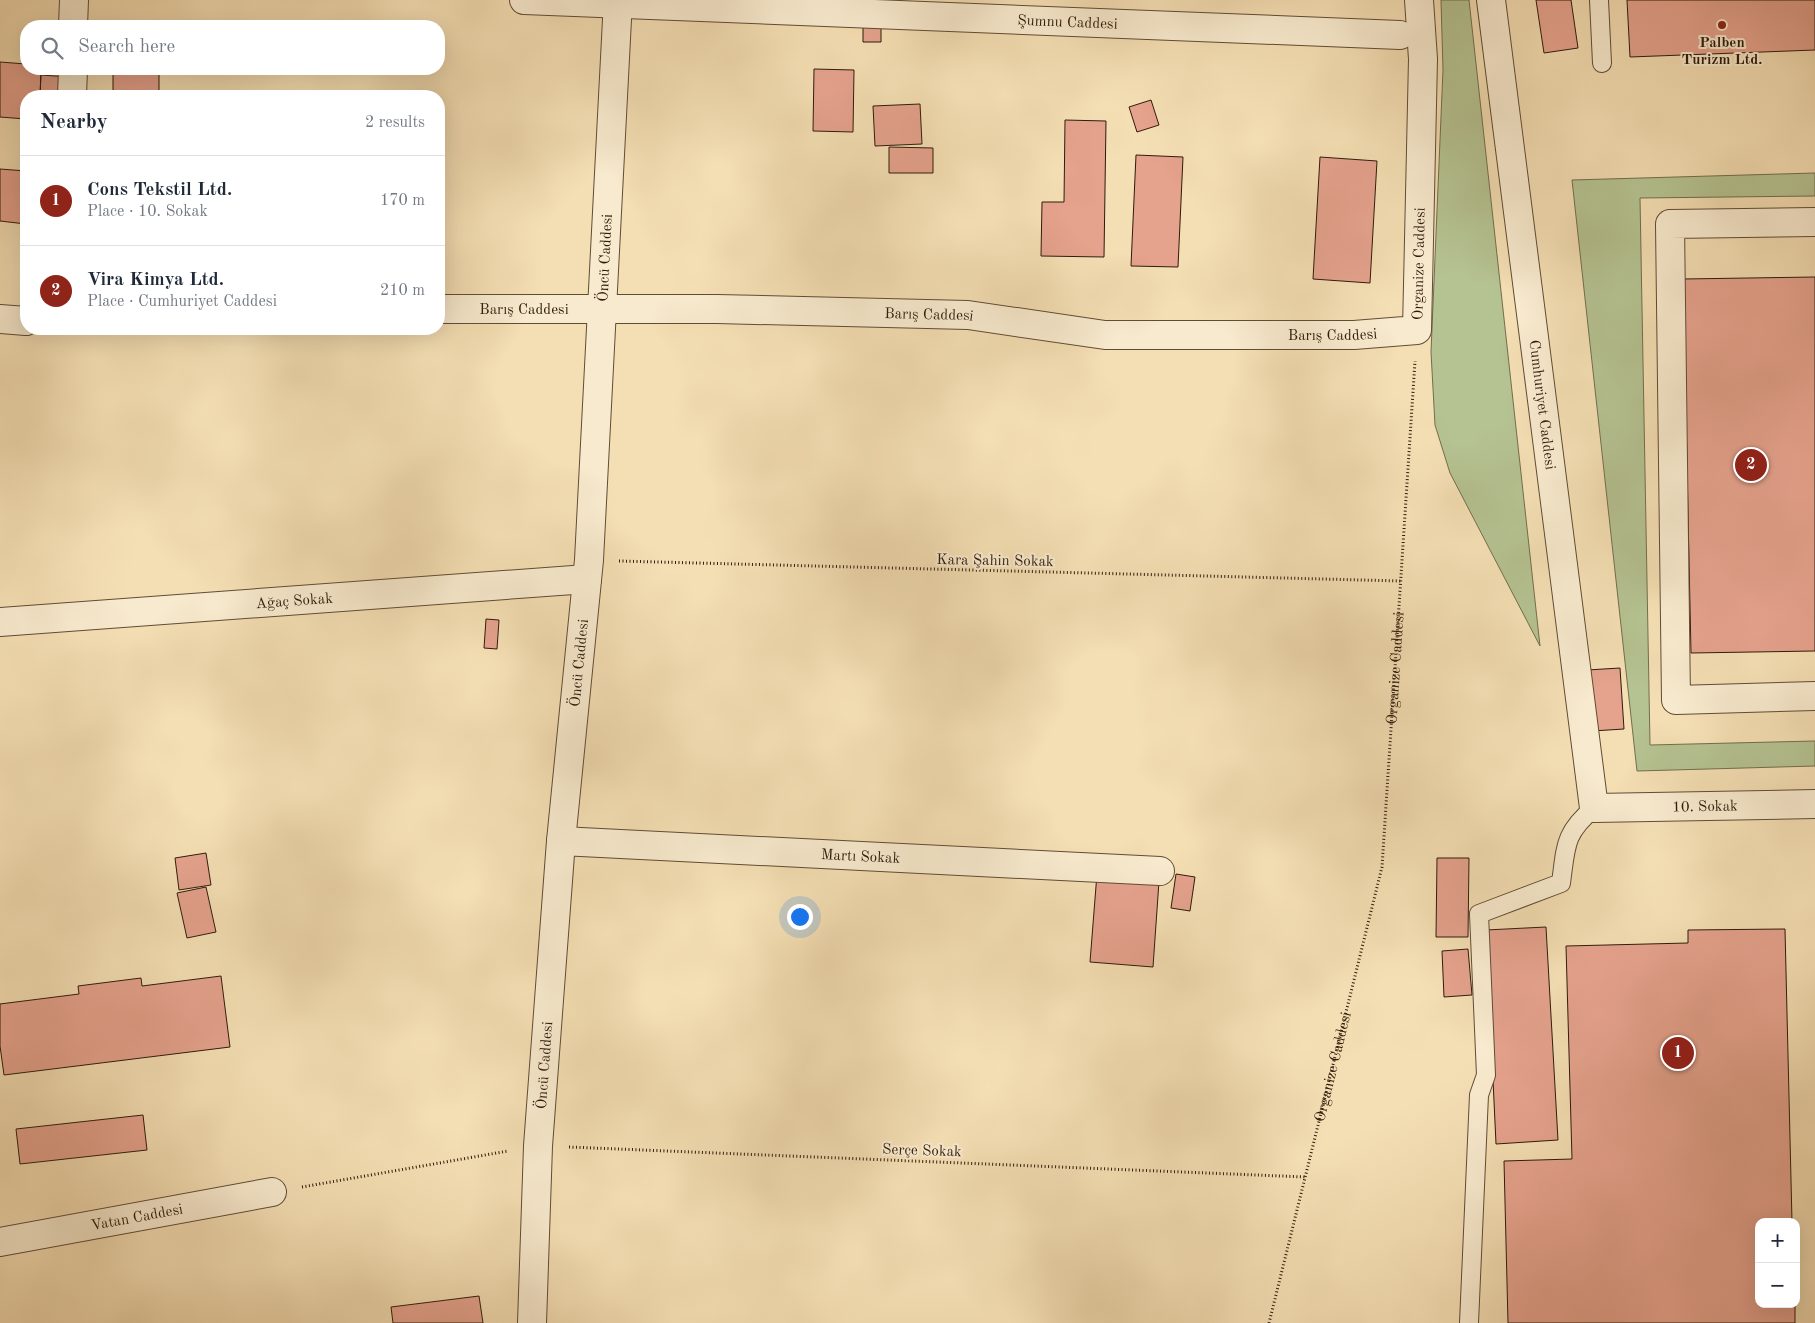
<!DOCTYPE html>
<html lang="en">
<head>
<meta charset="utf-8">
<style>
	body { margin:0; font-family:"Old Standard TT",serif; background:#f2f2f3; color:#1f2937 }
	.controls { position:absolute; right:15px; bottom:15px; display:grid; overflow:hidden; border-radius:10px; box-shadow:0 5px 20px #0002 }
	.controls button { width:45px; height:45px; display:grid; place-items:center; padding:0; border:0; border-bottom:1px solid #e0e1e3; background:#fff; color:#1f2937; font:25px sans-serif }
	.you { position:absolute; left:799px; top:916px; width:18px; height:18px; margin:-12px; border:4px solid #fff; border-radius:50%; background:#1a73e8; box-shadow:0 0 0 8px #1a73e833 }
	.badge { display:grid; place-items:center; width:32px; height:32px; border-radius:50%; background:#8f2418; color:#fff; font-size:16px; font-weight:700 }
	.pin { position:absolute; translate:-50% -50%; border:2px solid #fff; box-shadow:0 1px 5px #0006 }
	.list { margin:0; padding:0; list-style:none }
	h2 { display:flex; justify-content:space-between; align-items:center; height:65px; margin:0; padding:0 20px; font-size:21px }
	h2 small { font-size:16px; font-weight:400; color:#747a83 }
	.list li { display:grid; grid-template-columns:32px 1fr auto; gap:15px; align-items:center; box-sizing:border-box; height:90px; padding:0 20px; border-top:1px solid #e0e1e3 }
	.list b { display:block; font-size:19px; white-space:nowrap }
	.list p { margin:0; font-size:16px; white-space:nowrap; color:#747a83 }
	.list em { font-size:16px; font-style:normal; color:#747a83 }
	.icon { flex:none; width:28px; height:28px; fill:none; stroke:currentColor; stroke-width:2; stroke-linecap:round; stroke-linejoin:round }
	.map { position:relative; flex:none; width:1815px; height:1323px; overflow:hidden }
	.search { position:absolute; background:#fff; box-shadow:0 5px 20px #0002; left:20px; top:20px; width:425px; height:55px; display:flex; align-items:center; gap:12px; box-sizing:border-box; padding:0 18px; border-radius:20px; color:#747a83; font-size:19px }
	.panel { position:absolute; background:#fff; box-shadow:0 5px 20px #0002; left:20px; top:90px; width:425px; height:245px; border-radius:20px }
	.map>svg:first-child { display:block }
</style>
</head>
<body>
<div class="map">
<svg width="1815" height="1323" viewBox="0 0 1815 1323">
	<rect width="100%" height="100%" fill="#f4deb3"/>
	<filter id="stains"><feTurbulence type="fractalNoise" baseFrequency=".004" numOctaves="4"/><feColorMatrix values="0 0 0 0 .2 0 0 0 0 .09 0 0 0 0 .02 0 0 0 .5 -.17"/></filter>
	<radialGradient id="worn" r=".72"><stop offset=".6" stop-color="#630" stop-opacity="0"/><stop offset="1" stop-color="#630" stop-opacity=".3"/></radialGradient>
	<!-- grass -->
	<path fill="#b5c291" stroke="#726e4e" d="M1441,0H1469L1540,646L1450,473L1435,425L1431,352L1443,70Z
		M1815,173V196L1640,198L1650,745L1815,741V766L1637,771L1572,180Z"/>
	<!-- building -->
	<path fill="#e5a28d" stroke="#2f1b0b" d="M1536,0H1571L1578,48L1544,53Z
		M1627,0H1815V50L1630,57Z
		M863,11H881V42H863Z
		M0,62L26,64V69H41L40,96H26V119L0,117Z
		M113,69H159V96H113Z
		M814,69L854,70L853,132L813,131Z
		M41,75L70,77L68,96H40Z
		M1151,100L1159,125L1137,132L1129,107Z
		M920,104L922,144L875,146L873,106Z
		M1065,120L1106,121L1104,257L1041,256L1042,202H1064Z
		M889,147L933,148V173H889Z
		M1136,155L1183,157L1178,267L1131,266Z
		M1320,157L1377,161L1370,283L1313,279Z
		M0,169L26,171V224L0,221Z
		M1815,277V651L1691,653L1683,279Z
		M486,619L499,620L497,649L484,648Z
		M1620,668L1624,729L1592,731L1587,670Z
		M206,853L211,885L179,890L175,858Z
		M1437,858H1469L1468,937H1436Z
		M1098,861L1160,867L1153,967L1090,962Z
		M1176,874L1195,877L1190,911L1171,908Z
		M206,887L216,932L187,938L177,893Z
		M1546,927L1558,1140L1496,1144L1486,930Z
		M1785,929L1792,1222H1759V1304H1795V1323H1508L1504,1161L1572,1159L1566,946L1688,943V930Z
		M1468,949L1472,995L1444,997L1442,951Z
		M221,976L230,1047L4,1075L0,1046V1004L79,994L78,986L141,978L142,986Z
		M143,1115L147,1150L20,1164L16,1129Z
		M479,1296L483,1323H393L391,1307Z"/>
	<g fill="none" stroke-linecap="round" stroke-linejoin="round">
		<defs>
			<path id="service" d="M1599,0L1602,63
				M1469,1323L1479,1095L1486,1075L1479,914L1561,883C1566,846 1564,833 1594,808"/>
			<g id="minor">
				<path d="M73,26L74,0"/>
				<path d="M72,96L73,69"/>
				<path d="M1815,222L1670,224L1676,700L1815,696"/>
				<path id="s2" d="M0,622L587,579"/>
				<path id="s3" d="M1594,808L1815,804"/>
				<path id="s4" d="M561,841L1160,871"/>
			</g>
			<g id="tertiary">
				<path id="s5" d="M524,0L1400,35"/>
				<path id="s6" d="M1491,0L1594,808"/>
				<path id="s7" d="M439,309H717L968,315L1105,335H1354L1417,330L1423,59L1419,0"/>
				<path d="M0,319L26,321"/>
				<path id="s8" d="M0,1242L272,1192"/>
				<path id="s9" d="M532,1323L538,1146L561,841L589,560L618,0"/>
			</g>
		</defs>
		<!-- service casing -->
		<use href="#service" stroke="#604c35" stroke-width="20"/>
		<!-- minor casing -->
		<use href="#minor" stroke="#604c35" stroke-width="30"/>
		<!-- tertiary casing -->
		<use href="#tertiary" stroke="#604c35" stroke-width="30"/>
		<!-- path -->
		<g stroke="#2f1b0b" stroke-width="3" stroke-dasharray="1 2.5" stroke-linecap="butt">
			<path d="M619,561L1401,581"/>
			<path d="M569,1147L1305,1177"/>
			<path d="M302,1187L508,1151"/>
			<path id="s1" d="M1269,1323L1382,867L1415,361"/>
		</g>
		<!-- service -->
		<use href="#service" stroke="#f8eace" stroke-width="18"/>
		<!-- minor -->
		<use href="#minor" stroke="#f8eace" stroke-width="28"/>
		<!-- tertiary -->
		<use href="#tertiary" stroke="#f8eace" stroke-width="28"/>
	</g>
	<!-- markers -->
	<circle fill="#8f2418" stroke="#f8eace" stroke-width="2" cx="1722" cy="25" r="5"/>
	<g text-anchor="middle" stroke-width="4" stroke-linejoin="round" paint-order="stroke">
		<!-- street labels -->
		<g font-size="15" fill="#2f1b0b" stroke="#f8eace">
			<text dy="5" stroke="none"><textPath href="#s5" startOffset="544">Şumnu Caddesi</textPath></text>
			<text dy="5" stroke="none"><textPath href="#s9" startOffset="1068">Öncü Caddesi</textPath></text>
			<text dy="5" stroke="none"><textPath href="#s7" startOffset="1046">Organize Caddesi</textPath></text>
			<text dy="5" stroke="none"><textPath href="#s7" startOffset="85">Barış Caddesi</textPath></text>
			<text dy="5" stroke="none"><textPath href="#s7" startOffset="490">Barış Caddesi</textPath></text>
			<text dy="5" stroke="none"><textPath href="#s7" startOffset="895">Barış Caddesi</textPath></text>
			<text dy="5" stroke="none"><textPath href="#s6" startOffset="408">Cumhuriyet Caddesi</textPath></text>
			<text transform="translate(995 560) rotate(1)" y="5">Kara Şahin Sokak</text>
			<text dy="5" stroke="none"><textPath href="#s2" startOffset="295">Ağaç Sokak</textPath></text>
			<text dy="5" stroke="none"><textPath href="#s9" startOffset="662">Öncü Caddesi</textPath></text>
			<text dy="5" stroke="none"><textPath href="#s1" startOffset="669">Organize Caddesi</textPath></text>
			<text dy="5" stroke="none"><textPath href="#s3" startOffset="111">10. Sokak</textPath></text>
			<text dy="5" stroke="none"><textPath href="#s4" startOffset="300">Martı Sokak</textPath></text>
			<text dy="5" stroke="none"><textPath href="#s9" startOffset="258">Öncü Caddesi</textPath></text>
			<text dy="5" stroke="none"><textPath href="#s1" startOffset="264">Organize Caddesi</textPath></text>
			<text transform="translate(922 1150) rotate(2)" y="5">Serçe Sokak</text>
			<text dy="5" stroke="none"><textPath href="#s8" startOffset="139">Vatan Caddesi</textPath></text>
		</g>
		<!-- poi labels -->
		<g font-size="15" font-weight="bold" fill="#2f1b0b" stroke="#f8eace">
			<text x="1722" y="47">Palben<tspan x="1722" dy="17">Turizm Ltd.</tspan></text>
		</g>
	</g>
	<rect width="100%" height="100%" filter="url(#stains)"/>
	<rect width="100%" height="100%" fill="url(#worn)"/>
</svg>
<div class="controls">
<button>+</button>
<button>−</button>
</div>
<div class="you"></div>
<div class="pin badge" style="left:1678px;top:1053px">1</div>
<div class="pin badge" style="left:1751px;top:465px">2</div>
<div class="search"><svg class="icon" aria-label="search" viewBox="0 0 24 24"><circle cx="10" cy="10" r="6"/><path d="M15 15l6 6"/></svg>Search here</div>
<section class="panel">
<h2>Nearby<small>2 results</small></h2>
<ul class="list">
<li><span class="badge">1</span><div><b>Cons Tekstil Ltd.</b><p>Place · 10. Sokak</p></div><em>170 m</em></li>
<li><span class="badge">2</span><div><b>Vira Kimya Ltd.</b><p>Place · Cumhuriyet Caddesi</p></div><em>210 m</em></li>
</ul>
</section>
</div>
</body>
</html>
